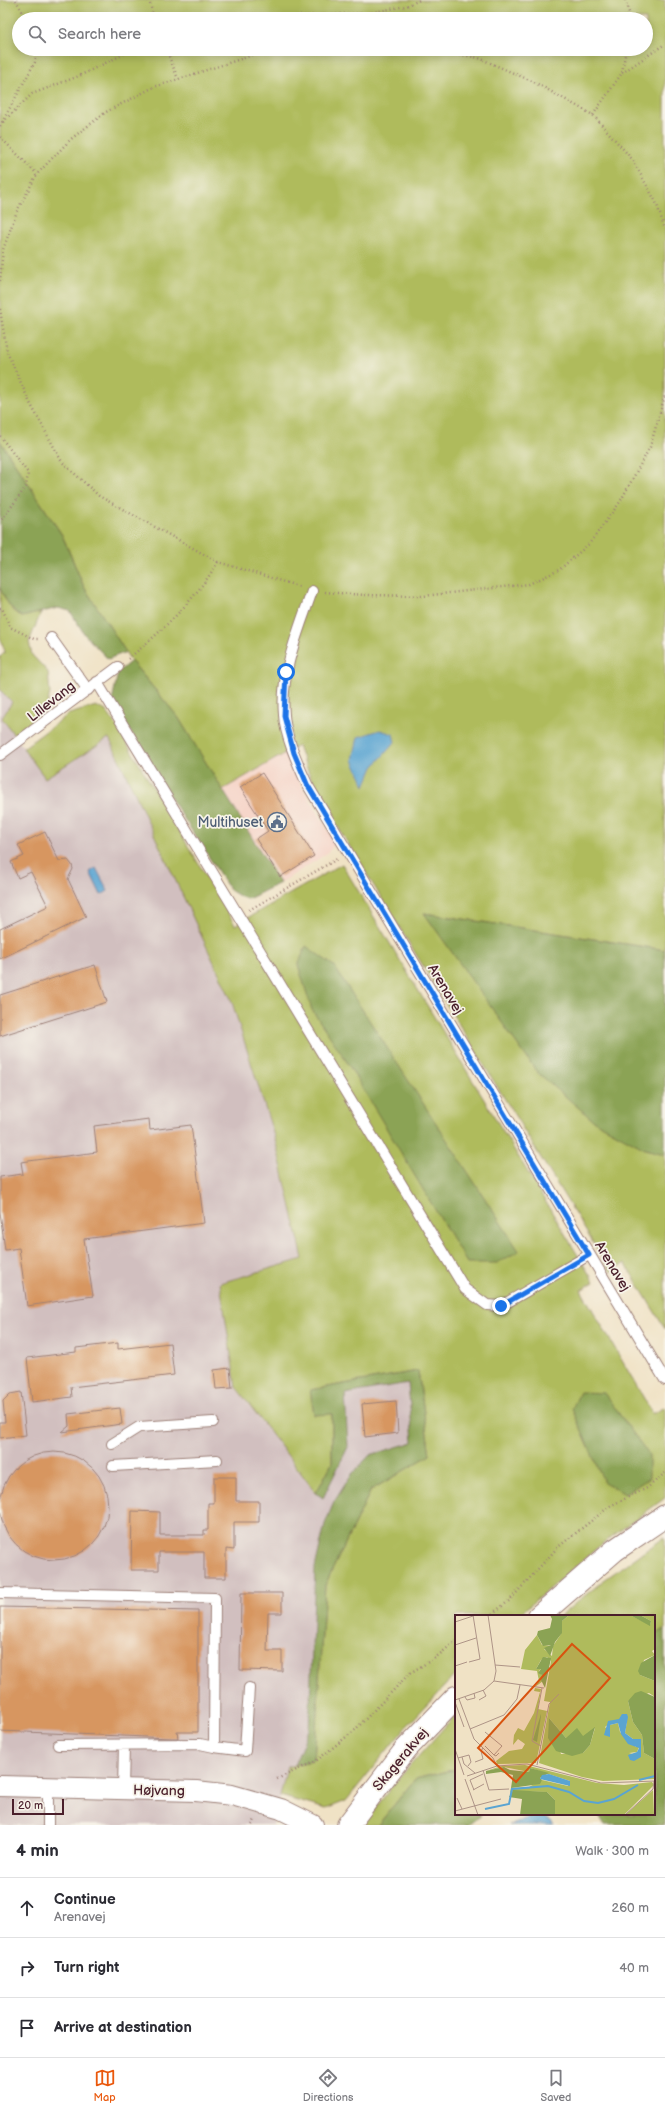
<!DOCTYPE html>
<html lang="en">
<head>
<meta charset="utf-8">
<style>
	body { margin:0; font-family:"Balsamiq Sans",sans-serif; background:#f2f2f3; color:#2b2b33 }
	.scale { position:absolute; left:12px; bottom:10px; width:52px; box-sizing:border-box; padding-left:4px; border:2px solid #4a1f2b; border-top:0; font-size:11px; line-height:14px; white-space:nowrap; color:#4a1f2b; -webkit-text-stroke:3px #f7f3e8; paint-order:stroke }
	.stop { position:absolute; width:12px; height:12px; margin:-9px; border:3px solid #1a73e8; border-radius:50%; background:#fff }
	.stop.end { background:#1a73e8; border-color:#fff; box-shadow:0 1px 4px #0008 }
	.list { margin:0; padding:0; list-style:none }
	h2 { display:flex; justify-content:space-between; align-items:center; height:52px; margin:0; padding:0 16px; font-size:17px }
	h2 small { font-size:13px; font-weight:400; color:#7c7c81 }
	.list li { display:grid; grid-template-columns:26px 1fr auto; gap:12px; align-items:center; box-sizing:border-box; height:60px; padding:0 16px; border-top:1px solid #e1e1e2 }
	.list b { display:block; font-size:15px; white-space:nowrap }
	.list p { margin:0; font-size:13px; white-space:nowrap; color:#7c7c81 }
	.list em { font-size:13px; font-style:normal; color:#7c7c81 }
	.icon { flex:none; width:22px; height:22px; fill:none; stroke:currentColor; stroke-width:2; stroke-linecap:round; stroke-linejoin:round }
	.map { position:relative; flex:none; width:665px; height:1825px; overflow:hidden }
	.search { position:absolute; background:#fff; box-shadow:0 2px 10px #0003; left:12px; right:12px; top:12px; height:44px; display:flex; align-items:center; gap:10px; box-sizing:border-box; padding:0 14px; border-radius:22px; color:#7c7c81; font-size:15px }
	.sheet { height:232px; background:#fff }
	nav { display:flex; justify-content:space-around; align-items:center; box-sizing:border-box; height:56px; border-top:1px solid #e1e1e2; background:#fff; font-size:11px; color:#7c7c81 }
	nav a { display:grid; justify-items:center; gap:2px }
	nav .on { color:#ea580c }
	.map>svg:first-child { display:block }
</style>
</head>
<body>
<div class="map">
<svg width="665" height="1825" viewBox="0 0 665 1825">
	<rect width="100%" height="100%" fill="#f7f3e8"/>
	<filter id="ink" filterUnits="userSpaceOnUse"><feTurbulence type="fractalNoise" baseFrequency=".025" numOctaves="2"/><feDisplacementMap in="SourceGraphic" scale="8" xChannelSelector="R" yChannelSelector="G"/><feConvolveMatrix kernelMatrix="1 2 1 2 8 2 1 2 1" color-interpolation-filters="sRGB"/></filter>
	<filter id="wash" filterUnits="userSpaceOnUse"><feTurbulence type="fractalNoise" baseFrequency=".012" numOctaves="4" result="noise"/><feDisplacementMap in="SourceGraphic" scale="16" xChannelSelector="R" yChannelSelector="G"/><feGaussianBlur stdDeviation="0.9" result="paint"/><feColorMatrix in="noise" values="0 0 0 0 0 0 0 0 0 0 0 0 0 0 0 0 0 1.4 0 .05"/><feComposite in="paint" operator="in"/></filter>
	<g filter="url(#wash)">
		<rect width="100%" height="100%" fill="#f0e2c5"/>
		<!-- built -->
		<path fill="#f6d1c5" d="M289,751L301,785L336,843L326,854L280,883L222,790Z"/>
		<!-- industrial -->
		<path fill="#d1bfbf" d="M0,690L12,702L2,718L45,778L109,738L231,999L275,1139L303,1260L220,1283L236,1388L316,1493L323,1498L348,1447L345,1394L408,1383L413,1442L370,1455L325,1524L315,1568L309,1730L294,1765L287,1767L273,1825H0Z"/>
		<!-- green -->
		<path fill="#afbb5c" stroke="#7c6d44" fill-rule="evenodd" d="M0,0H665V950L424,913L645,1149L665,1154V1329L625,1263L611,1272L317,793L298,746L222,790L178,717L131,661L84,587L62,535L0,441ZM19,19H646V49H19Z
			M0,588L13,611L22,617L41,612L29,642L32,655L48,672L50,693L46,710L14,735L2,718L12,702L0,690V657L5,652L0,637Z
			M96,706L106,711L116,725L235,925L342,864L594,1282L581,1290L653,1414L665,1407V1498L603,1543L517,1616H456V1674L406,1727L346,1801L326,1809L280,1796L287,1767L314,1760L325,1585L371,1490L430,1455L418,1371L310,1390L332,1413V1463L316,1493L236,1387L220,1283L303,1259L275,1139L231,999L109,738L45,778L23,748L69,714Z
			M665,1537V1629L654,1636V1616H560L604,1580Z
			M456,1714V1769L415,1779L378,1825H363L392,1786Z"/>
		<!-- forest -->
		<path fill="#8ba354" stroke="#6a6140" d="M0,441L62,535L84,587L126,652L108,659L85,635L70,611L58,608L22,617C11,610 5,600 0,588Z
			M131,661L178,717L280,883L248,899L241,897L230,890L160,781L112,701L118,672Z
			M424,913L665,950V1154L645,1149L594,1121L537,1072Z
			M306,946L334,966L519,1251L497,1263H467L342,1054L312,1010L298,965Z
			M418,1371L430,1455L371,1490L325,1585L314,1760L294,1765L309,1730L315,1568L325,1524L334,1502L351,1475L370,1455L413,1442L408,1383L345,1394L348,1447L323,1498L316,1493L332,1463V1414L314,1415L310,1390Z
			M580,1392L604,1393L649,1455V1478L625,1494L604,1482L572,1409Z
			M665,1629V1825H605L598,1814H654V1636Z
			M456,1769V1814H482L468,1825H378L415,1779Z"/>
		<!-- water -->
		<path fill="#5aa4d2" stroke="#52627e" d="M380,730L393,734L395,742L373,767L365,786L353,760L358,737Z
			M96,868L108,891L101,895L90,872Z
			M538,1814L551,1821L554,1825H509Z"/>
		<g id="blocks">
			<!-- building -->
			<path fill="#d79661" d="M262,773L314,856L280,877L256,839L268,831L240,787Z
				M45,832L59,861L68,860L72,865L73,869L68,879L86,917L0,959V929L48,906L31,872L18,878L11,862L24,856L18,845Z
				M95,965L107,1002L0,1036V995Z
				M149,1119L150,1130L191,1125L204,1223L84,1239L93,1296L27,1306L19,1248L5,1250L0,1212V1177L23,1174L21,1162L97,1152L94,1126Z
				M118,1343V1349L170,1343L174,1375L71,1387L72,1397L32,1402L27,1358L76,1352V1348Z
				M230,1368L232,1388L216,1389L214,1370Z
				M21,1392L26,1435L0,1438V1422H5L3,1401L10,1394Z
				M396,1401L398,1433L365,1437L362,1404Z
				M120,1408L122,1424L62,1432L69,1426L68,1414Z
				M0 1506a54 54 0 1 1 108 0a54 54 0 1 1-108 0Z
				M214,1477H236V1501H259V1522H234V1550L226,1549V1578H204V1552H159V1570H131L132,1511L160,1512V1535H204V1530H208V1503H214Z
				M241,1593H282V1613H268L267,1651H282V1671L240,1670Z
				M0,1607L198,1611V1732H177L178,1738H171L0,1731Z"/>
		</g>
	</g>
	<g filter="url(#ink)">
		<use href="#blocks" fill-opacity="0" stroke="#9d8078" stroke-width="1"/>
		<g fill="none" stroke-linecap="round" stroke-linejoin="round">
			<defs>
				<path id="service" d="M312,591C299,630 280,672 284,715C285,736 298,764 307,784L665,1380
					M51,638L88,690
					M97,682L465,1289L487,1305L501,1306L589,1255
					M0,755L118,667
					M112,1444L139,1427L213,1422
					M113,1466L217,1460
					M0,1593L215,1598L214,1747L245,1751L249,1688
					M58,1745L200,1744L214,1747
					M48,1787V1825
					M123,1790L124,1745"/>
				<path id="minor" d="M0,1786L196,1791L232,1795L281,1809L313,1825"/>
				<path id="tertiary" d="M539,1616L615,1550L665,1516
					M348,1825L406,1749L456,1697"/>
			</defs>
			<!-- service casing -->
			<use href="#service" stroke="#9d8078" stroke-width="12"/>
			<!-- minor casing -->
			<use href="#minor" stroke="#9d8078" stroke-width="22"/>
			<!-- tertiary casing -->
			<use href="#tertiary" stroke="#9d8078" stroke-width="24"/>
			<!-- path -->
			<path stroke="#9d8078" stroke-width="2.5" stroke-dasharray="1 3" stroke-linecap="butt" d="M16,0L26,19
				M149,0L154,19
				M625,0L631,19
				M224,19L368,13L406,6L420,0
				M166,49L178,79
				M428,49L479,58L534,82L593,115L632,159L656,202L665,229
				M622,73L665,44
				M593,115L622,73L626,49
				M3,122L32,94L79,76L134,49
				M0,126L35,62L38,49
				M0,137L37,174
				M0,281L3,250L17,211L37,174L71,139L106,112L154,87L253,55L297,49
				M0,309L7,352L30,403L62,462L99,496L218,562L301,587
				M0,436L28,473L26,487L0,522
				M325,592L364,595L423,596L529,584L559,570L589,544L620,502L650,447L665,395
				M0,608H2L10,627L34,639H38
				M128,659C162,631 195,600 218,562
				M249,910L337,859
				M489,1616L509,1601L557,1548L610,1506L647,1488L665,1473
				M277,1779L316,1761L355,1730L410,1673L435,1658L456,1641
				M252,1825L255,1820"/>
			<!-- service -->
			<use href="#service" stroke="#fff" stroke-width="10"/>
			<!-- minor -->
			<use href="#minor" stroke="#fff" stroke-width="20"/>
			<!-- tertiary -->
			<use href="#tertiary" stroke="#fff" stroke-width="22"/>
		</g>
	</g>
	<g fill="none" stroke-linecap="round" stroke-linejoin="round" filter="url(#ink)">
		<!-- route -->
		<path stroke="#1a73e8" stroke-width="5" d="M286,672L284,716L294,753L307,784L589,1255L501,1306"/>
	</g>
	<!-- icons -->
	<defs>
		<symbol id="civic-ring" viewBox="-11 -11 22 22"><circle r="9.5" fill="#f7f3e8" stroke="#5c6f8a" stroke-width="1.5"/><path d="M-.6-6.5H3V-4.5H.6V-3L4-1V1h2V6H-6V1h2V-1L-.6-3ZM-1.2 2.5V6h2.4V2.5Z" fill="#5c6f8a"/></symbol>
	</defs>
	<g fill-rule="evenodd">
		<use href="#civic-ring" x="266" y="811" width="22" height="22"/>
	</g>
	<g text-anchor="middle" stroke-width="3.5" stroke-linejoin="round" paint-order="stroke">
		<!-- street labels -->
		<g font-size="14" fill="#4a1f2b" stroke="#f7f3e8">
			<text transform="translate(51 701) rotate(-38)" y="5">Lillevang</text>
			<text transform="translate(446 989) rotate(59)" y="5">Arenavej</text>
			<text transform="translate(613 1266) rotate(59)" y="5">Arenavej</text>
			<text transform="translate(400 1759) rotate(-50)" y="5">Skagerakvej</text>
			<text transform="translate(159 1790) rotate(1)" y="5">Højvang</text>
		</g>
		<!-- service labels -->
		<g font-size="14" fill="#4e5e75" stroke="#f7f3e8" text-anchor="end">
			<text x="263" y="827">Multihuset</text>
		</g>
	</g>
	<!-- overview -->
	<g transform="translate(455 1615)">
		<rect width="200" height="200" fill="#f0e2c5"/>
		<path d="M114,0H175L195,10L196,6L185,0H200V34L197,36L200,40L189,45L185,60L200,66V82L194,78L173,86L178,107L187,120L189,138L200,144V164L148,166L127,162L84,148L95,87L89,86L96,46L92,42L86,45L81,54H86L84,56L87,60L88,66L80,72L84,66L82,56L66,54L70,35L82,20L87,30L96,31L89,34L97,41L98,31L106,19L107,6ZM94,103L111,123L128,122L140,113L135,130L128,138L106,139ZM159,105L172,106L170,118L178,124H186V141L174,138L182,137L184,132H181L165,117L163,108L155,110L154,116L150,112ZM80,73L86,74L83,94L92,96L81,148L42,149L41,146L54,136L67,134L70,129L63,124L58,130L59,120L63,113L69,116L79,98L85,77L79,76ZM70,150L142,168L169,170L197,167L199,170L169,200H100V185L92,177L58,176L55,178L56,173L74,172L87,165L113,171L115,166L75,153L74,157L49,152L31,156L47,151ZM198,175L199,200H170Z" fill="#afbb5c" fill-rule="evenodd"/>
		<path d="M95,0H114L107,6V18L100,27L95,41L89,33L96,30L88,31L82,20L83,16L95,13L97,4ZM175,0H185L196,6L195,11ZM200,40V66L185,60L183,56L186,48ZM88,42L96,43L90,73L86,65L87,60L83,58L86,54H81ZM186,76L200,82V144L189,138L187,120L178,107L173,86L180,78ZM86,99V101L82,127L78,125ZM94,103L111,123L122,113L128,121L140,112L135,130L128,138L117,141L101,136L93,123ZM49,152L55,155L74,157L75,153L94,158L85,163L87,165L85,169L56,173L58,160L46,157L31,159V156ZM58,175L92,177L100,185V200H65L67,184L54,182Z" fill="#8ba354"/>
		<path d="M167,99H172L173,102L170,118L178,124H186V142L179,146L175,145L173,140L182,137L184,133L173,129L166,119L163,108L155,110V122L149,120L153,106L164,104ZM94,159L115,166V171L85,164L87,160Z" fill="#5aa4d2"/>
		<path fill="none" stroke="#5aa4d2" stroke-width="2" d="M184,165L200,161M30,194L54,189L57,174L93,171L114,177L129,186L143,188L159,184L183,170"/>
		<path fill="none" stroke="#ae9487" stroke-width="1" d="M64,0H79M0,7L21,0M0,30L21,23M14,47L25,44L18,0M40,50L65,52M0,51L12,47M39,66L89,73M10,82L12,85L20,83L19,78M4,84L19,124L38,143L42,151M0,85L29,75L39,66L41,56L33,0M24,85L31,81L28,75M0,87L9,112M15,114L49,100L62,84L65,70M30,117L47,131L39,140L41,141L44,138M30,131L39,140M86,131L77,126L87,73M0,134L9,160M7,142L9,149L20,158M3,143L14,140L16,147L13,151M20,147L28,144L26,136L28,133M82,150L94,89L104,79M28,155L34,175L54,174M12,161L42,151L72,149L146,168L200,166M10,164L23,200M18,175L29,169M19,175L15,165L28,159M2,183L7,194M0,196L46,184M170,200L198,174L199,166"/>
		<path fill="#d8530f" fill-opacity="0.15" stroke="#d8530f" stroke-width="2" d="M117,29L155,63L61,167L23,133Z"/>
		<rect width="200" height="200" fill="none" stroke="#4a1f2b" stroke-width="2"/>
	</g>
</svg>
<div class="scale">20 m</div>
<div class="stop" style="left:286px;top:672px"></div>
<div class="stop end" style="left:501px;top:1306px"></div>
<div class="search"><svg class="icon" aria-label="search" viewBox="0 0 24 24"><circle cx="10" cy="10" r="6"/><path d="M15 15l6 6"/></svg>Search here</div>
</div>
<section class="sheet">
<h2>4 min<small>Walk · 300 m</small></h2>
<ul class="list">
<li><svg class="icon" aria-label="ahead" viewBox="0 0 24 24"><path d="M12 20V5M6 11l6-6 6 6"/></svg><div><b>Continue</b><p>Arenavej</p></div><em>260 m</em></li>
<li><svg class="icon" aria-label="right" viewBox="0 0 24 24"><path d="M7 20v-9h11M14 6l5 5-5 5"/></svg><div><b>Turn right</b></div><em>40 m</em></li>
<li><svg class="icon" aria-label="arrive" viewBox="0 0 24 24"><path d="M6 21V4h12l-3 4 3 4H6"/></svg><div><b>Arrive at destination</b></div></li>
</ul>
</section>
<nav>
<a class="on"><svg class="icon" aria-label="map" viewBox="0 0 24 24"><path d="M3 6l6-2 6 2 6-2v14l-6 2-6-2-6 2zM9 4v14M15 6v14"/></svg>Map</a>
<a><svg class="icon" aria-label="directions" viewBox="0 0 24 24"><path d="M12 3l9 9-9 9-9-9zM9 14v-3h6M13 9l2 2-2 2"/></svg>Directions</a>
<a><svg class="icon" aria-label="saved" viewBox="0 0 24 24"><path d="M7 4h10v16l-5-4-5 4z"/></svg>Saved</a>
</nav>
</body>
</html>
